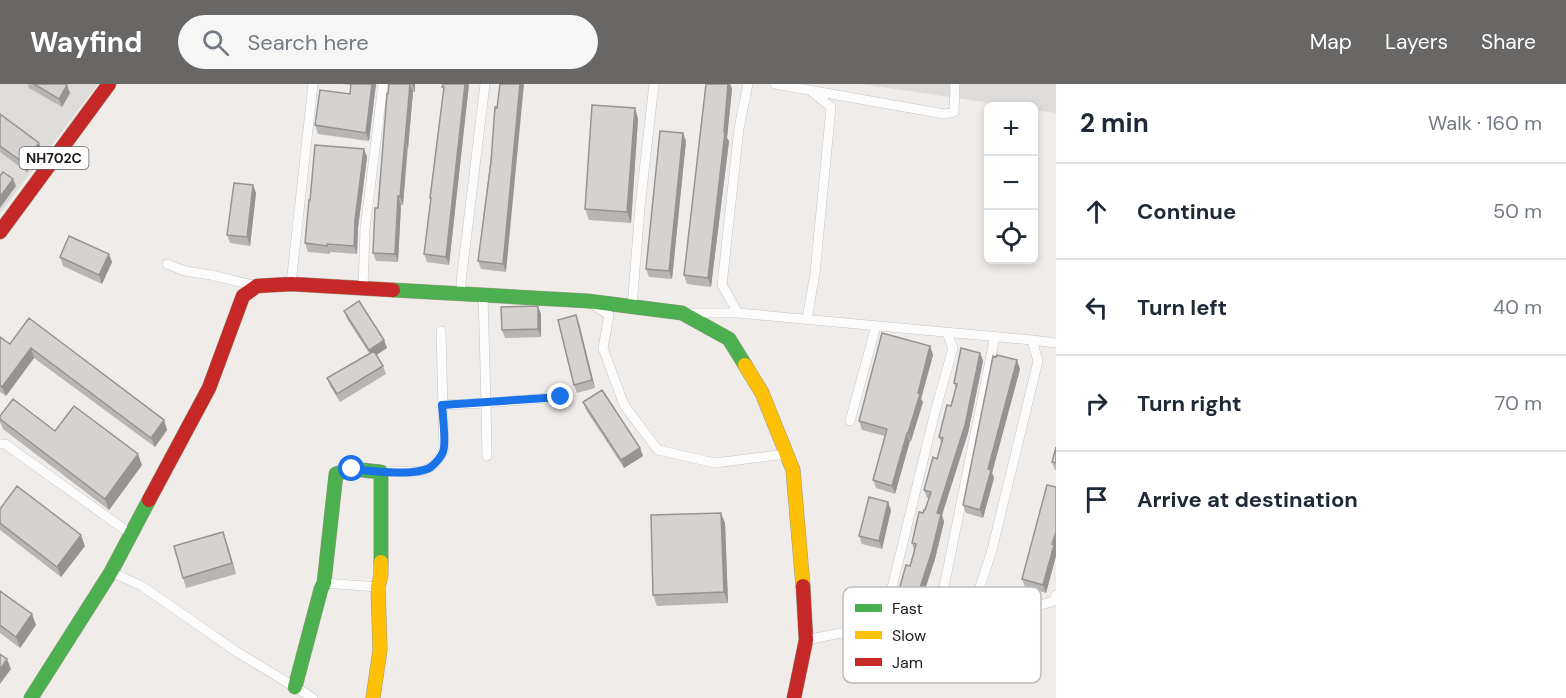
<!DOCTYPE html>
<html lang="en">
<head>
<meta charset="utf-8">
<style>
	body { margin:0; font-family:"DM Sans",sans-serif; background:#f6f6f7; color:#1f2937 }
	.controls { position:absolute; right:18px; top:18px; display:grid; overflow:hidden; border-radius:9px; box-shadow:0 3px 9px #0003 }
	.controls button { width:54px; height:54px; display:grid; place-items:center; padding:0; border:0; border-bottom:2px solid #e0e1e3; background:#fff; color:#1f2937; font:30px sans-serif }
	.stop { position:absolute; width:18px; height:18px; margin:-14px; border:4px solid #1a73e8; border-radius:50%; background:#fff }
	.stop.end { background:#1a73e8; border-color:#fff; box-shadow:0 2px 6px #0008 }
	.list { margin:0; padding:0; list-style:none }
	h2 { display:flex; justify-content:space-between; align-items:center; height:78px; margin:0; padding:0 24px; font-size:26px }
	h2 small { font-size:20px; font-weight:400; color:#747a83 }
	.list li { display:grid; grid-template-columns:39px 1fr auto; gap:18px; align-items:center; box-sizing:border-box; height:96px; padding:0 24px; border-top:2px solid #e0e1e3 }
	.list b { display:block; font-size:22px; white-space:nowrap }
	.list em { font-size:20px; font-style:normal; color:#747a83 }
	.icon { flex:none; width:33px; height:33px; fill:none; stroke:currentColor; stroke-width:2; stroke-linecap:round; stroke-linejoin:round }
	.map { position:relative; flex:none; width:1056px; height:614px; overflow:hidden }
	header { display:flex; align-items:center; gap:36px; box-sizing:border-box; height:84px; padding:0 30px; background:#686766; color:#fff }
	header strong { font-size:28px }
	nav { display:flex; gap:33px; margin-inline-start:auto; font-size:21px }
	.search { width:420px; height:54px; background:#f6f6f7; display:flex; align-items:center; gap:15px; box-sizing:border-box; padding:0 21px; border-radius:33px; color:#747a83; font-size:22px }
	main { display:flex }
	aside { flex:1; background:#fff }
	.map>svg:first-child { display:block }
</style>
</head>
<body>
<header>
<strong>Wayfind</strong>
<div class="search"><svg class="icon" aria-label="search" viewBox="0 0 24 24"><circle cx="10" cy="10" r="6"/><path d="M15 15l6 6"/></svg>Search here</div>
<nav><a>Map</a><a>Layers</a><a>Share</a></nav>
</header>
<main>
<div class="map">
<svg width="1056" height="614" viewBox="0 0 1056 614">
	<rect width="100%" height="100%" fill="#efece9"/>
	<!-- residential -->
	<path fill="#dedcda" d="M0,0H98L0,129Z
		M861,0H1056V29L1034,26V22H1011Z"/>
	<g fill="none" stroke-linecap="round" stroke-linejoin="round">
		<defs>
			<path id="street" d="M775,0L944,30L954,28L955,0
				M167,180L185,187L211,191L257,202
				M291,200L313,0
				M363,204L365,145L383,0
				M461,210V198L485,0
				M483,211L486,319L561,313
				M592,220L609,231L603,264L624,321L658,366L715,379L786,370
				M632,223L640,123L654,0
				M685,229H738L1032,256L1056,259
				M738,229L722,201L739,44L748,0
				M807,235L815,189L831,23L811,7
				M1032,256L1038,277L992,466L979,506L985,516L1006,523L1027,525L1054,517L1056,511
				M443,321L486,319L487,372
				M850,337L876,242
				M0,360H5L131,450
				M381,388L422,387L433,382L444,367L441,247
				M111,488L142,502L237,568L313,614
				M324,499L378,503
				M876,542L917,544L932,536L943,508L995,252
				M806,556L876,542L885,532L935,328L953,264L947,249"/>
			<path id="fast" d="M393,206L588,217L682,229L729,255L745,281
				M295,603L321,505L324,499L336,390L352,385L381,388V478
				M31,614L111,488L149,416"/>
			<path id="slow" d="M745,281L762,309L793,386L803,502
				M373,614L380,566L378,503L381,491V478"/>
			<path id="jam" d="M0,148L109,0
				M149,416L209,304L243,212L257,202L291,200L393,206
				M794,614L806,556L803,502"/>
		</defs>
		<!-- street casing -->
		<use href="#street" stroke="#c7c6c5" stroke-width="10"/>
		<!-- fast casing -->
		<use href="#fast" stroke="#99997f" stroke-width="15"/>
		<!-- slow casing -->
		<use href="#slow" stroke="#99997f" stroke-width="15"/>
		<!-- jam casing -->
		<use href="#jam" stroke="#99997f" stroke-width="15"/>
		<!-- street -->
		<use href="#street" stroke="#fdfcfc" stroke-width="9"/>
		<!-- fast -->
		<use href="#fast" stroke="#4caf50" stroke-width="14"/>
		<!-- slow -->
		<use href="#slow" stroke="#ffc107" stroke-width="14"/>
		<!-- jam -->
		<use href="#jam" stroke="#c62828" stroke-width="14"/>
	</g>
	<!-- wall -->
	<path fill="#b8b5b3" d="M28,0H65L70,9L62,23L29,4Z
		M341,0H376L369,57L318,50L315,41L350,10L351,1Z
		M389,0H415V8H413L403,121H401L398,178L376,177L373,169Z
		M469,0L449,181L427,178L424,170L431,118L430,114L444,7L442,3Z
		M706,0H730L732,5L727,54L729,57L711,203L687,200L684,191Z
		M497,24L506,188L481,185L478,177Z
		M635,24L638,35L631,139L589,136L585,125Z
		M0,30L42,67L27,88L0,68Z
		M686,57L672,195L649,193L646,185Z
		M364,65L367,73L358,144L357,170L330,168V170L308,168L305,159L310,116Z
		M253,101L256,109L250,162L230,159L227,151Z
		M60,173L112,178L102,200L63,182Z
		M344,227L384,256L387,264L376,271L383,282L386,290L340,318L330,302L327,294L369,269L347,235Z
		M541,230V253L505,254L502,246Z
		M576,231L595,304L577,309L574,301Z
		M29,234L164,336L167,346L155,363L34,274L6,312L0,308V253L10,260Z
		M930,262L933,271L921,315L923,318L911,357H910L895,410L876,404L873,396L885,352L862,346L859,337Z
		M980,269L983,277L968,349L942,431L944,438L935,475L916,533L903,529L897,513L910,482L914,466L912,459L929,414H927L924,406L937,375L941,358L939,353L951,322L956,305L954,299Z
		M1020,285L992,389L994,394L983,434L966,429L963,421Z
		M583,318L640,364L643,372L624,384L586,326Z
		M0,332L55,347L142,381L109,426L3,345L0,338Z
		M1056,363V386H1055L1052,378Z
		M1056,403V472L1046,509L1025,503L1022,495Z
		M0,425L85,462L61,493L0,446Z
		M891,426L882,465L862,460L859,452Z
		M725,439L728,519L657,522L653,511Z
		M223,448L236,490L186,504L183,494Z
		M0,507L36,541L20,564L0,549Z"/>
	<!-- shaded-wall -->
	<path fill="#969392" d="M372,0H376L369,57L366,49Z
		M410,0L413,8L408,65L405,57Z
		M412,0H415V8Z
		M465,0H469L449,181L446,173Z
		M520,0H524L506,188L503,180Z
		M728,0H730L732,5L727,54L729,57L711,203L708,194Z
		M67,1L70,9L62,23L59,15Z
		M635,24L638,35L631,139L627,128Z
		M683,49L686,57L672,195L669,187Z
		M404,57L407,65L403,121L400,113Z
		M39,59L42,67L27,88L24,79Z
		M364,65L367,73L358,144L357,170L354,162L355,136Z
		M13,95L16,102L0,124V113Z
		M253,101L256,109L250,162L247,153Z
		M398,112L401,121L398,178L395,170Z
		M109,170L112,178L102,200L99,191Z
		M538,222L541,230V253L538,245Z
		M576,231L579,239L595,304L592,296Z
		M384,256L387,264L372,274L369,266Z
		M930,262L933,271L921,315L923,318L911,357L908,349Z
		M31,264L34,274L6,312L2,303Z
		M980,269L983,277L968,349L942,431L944,438L935,475L916,533L913,525L937,429Z
		M1017,276L1020,285L992,389L994,394L983,434L980,426L988,385Z
		M164,336L167,346L155,363L151,354Z
		M907,349L910,357L895,410L892,402Z
		M640,364L643,372L624,384L621,376Z
		M138,370L142,381L109,426L105,415Z
		M888,418L891,426L882,465L879,457Z
		M721,429L725,439L728,519L724,508Z
		M223,448L227,459L236,490L232,479Z
		M1056,448V472L1046,509L1043,501Z
		M81,451L85,462L61,493L57,483Z
		M32,530L36,541L20,564L16,553Z
		M7,575L11,585L0,600V586Z"/>
	<!-- building -->
	<path fill="#d6d2d0" stroke="#969392" stroke-width="1.5" d="M34,0H65L67,1L59,15Z
		M351,0H372L366,49L315,41L320,6L350,10Z
		M389,0H410L400,113L398,112L395,170L373,169L375,124H378L387,10H388Z
		M443,0H465L446,173L424,170L431,114H430L444,3H442Z
		M500,0H520L503,180L478,177L491,78L495,23L497,24Z
		M706,0H728L724,48H725L708,194L684,191Z
		M592,21L635,24L627,128L585,125Z
		M0,30L39,59L24,79L0,62Z
		M660,47L683,49L669,187L646,185Z
		M315,61L364,65L355,136L354,162L327,160V162L305,159L309,116H310Z
		M3,88L13,95L0,113V92Z
		M234,99L253,101L247,153L227,151Z
		M69,152L109,170L99,191L60,173Z
		M359,217L384,256L369,266L344,227Z
		M538,222V245L502,246L501,223Z
		M576,231L592,296L574,301L558,236Z
		M29,234L164,336L151,354L31,264L2,303L0,301V253L10,260Z
		M882,249L930,262L918,309L920,310L908,349H907L892,402L873,396L887,345L859,337Z
		M961,264L980,269L965,341L937,429L941,430L932,467L913,525L900,521L902,515L897,513L906,481L910,482L913,472L916,460L912,459L919,428L923,429L924,426H925L931,408L924,406L933,373L937,375L943,354L939,353L947,321L951,322L957,300L954,299Z
		M374,267L383,282L337,310L327,294Z
		M997,271L1017,276L988,385L991,386L980,426L963,421L993,272L996,273Z
		M602,306L640,364L621,376L583,318Z
		M13,315L55,347L74,322L138,370L105,415L0,335V332Z
		M1056,363V379L1052,378Z
		M1047,401L1056,403V448L1052,460L1054,461L1043,501L1022,495Z
		M17,402L81,451L57,483L0,439V425Z
		M869,413L888,418L879,457L859,452Z
		M721,429L724,508L653,511L651,431Z
		M223,448L232,479L183,494L174,462Z
		M0,507L32,530L16,553L0,541Z
		M0,570L7,575L0,586Z"/>
	<g fill="none" stroke-linecap="round" stroke-linejoin="round">
		<!-- route -->
		<path stroke="#1a73e8" stroke-width="8" d="M352,385C371,387 415,393 431,383C435,380 441,373 443,368C446,361 443,331 442,321L561,313"/>
	</g>
	<g text-anchor="middle" stroke-width="5" stroke-linejoin="round" paint-order="stroke">
		<!-- shield labels -->
		<rect fill="#fff" stroke="#636363" stroke-width="1.5" x="19.5" y="63" width="69" height="22" rx="4.5"/>
		<g font-size="14" font-weight="bold" fill="#202020">
			<text x="54" y="79">NH702C</text>
		</g>
	</g>
	<!-- legend -->
	<rect x="843" y="503" width="198" height="96" rx="9" fill="#fff" stroke="#bcbcbc" stroke-width="1.5"/>
	<rect x="855" y="520" width="27" height="8" fill="#4caf50"/>
	<rect x="855" y="547" width="27" height="8" fill="#ffc107"/>
	<rect x="855" y="574" width="27" height="8" fill="#c62828"/>
	<g font-size="16" fill="#202020">
		<text x="892" y="530">Fast</text>
		<text x="892" y="557">Slow</text>
		<text x="892" y="584">Jam</text>
	</g>
</svg>
<div class="controls">
<button>+</button>
<button>−</button>
<button><svg class="icon" aria-label="locate" viewBox="0 0 24 24"><circle cx="12" cy="12" r="6"/><path d="M12 2v4M12 18v4M2 12h4M18 12h4"/></svg></button>
</div>
<div class="stop" style="left:352px;top:385px"></div>
<div class="stop end" style="left:561px;top:313px"></div>
</div>
<aside>
<h2>2 min<small>Walk · 160 m</small></h2>
<ul class="list">
<li><svg class="icon" aria-label="ahead" viewBox="0 0 24 24"><path d="M12 20V5M6 11l6-6 6 6"/></svg><div><b>Continue</b></div><em>50 m</em></li>
<li><svg class="icon" aria-label="left" viewBox="0 0 24 24"><path d="M17 20v-9H6M10 6l-5 5 5 5"/></svg><div><b>Turn left</b></div><em>40 m</em></li>
<li><svg class="icon" aria-label="right" viewBox="0 0 24 24"><path d="M7 20v-9h11M14 6l5 5-5 5"/></svg><div><b>Turn right</b></div><em>70 m</em></li>
<li><svg class="icon" aria-label="arrive" viewBox="0 0 24 24"><path d="M6 21V4h12l-3 4 3 4H6"/></svg><div><b>Arrive at destination</b></div></li>
</ul>
</aside>
</main>
</body>
</html>
